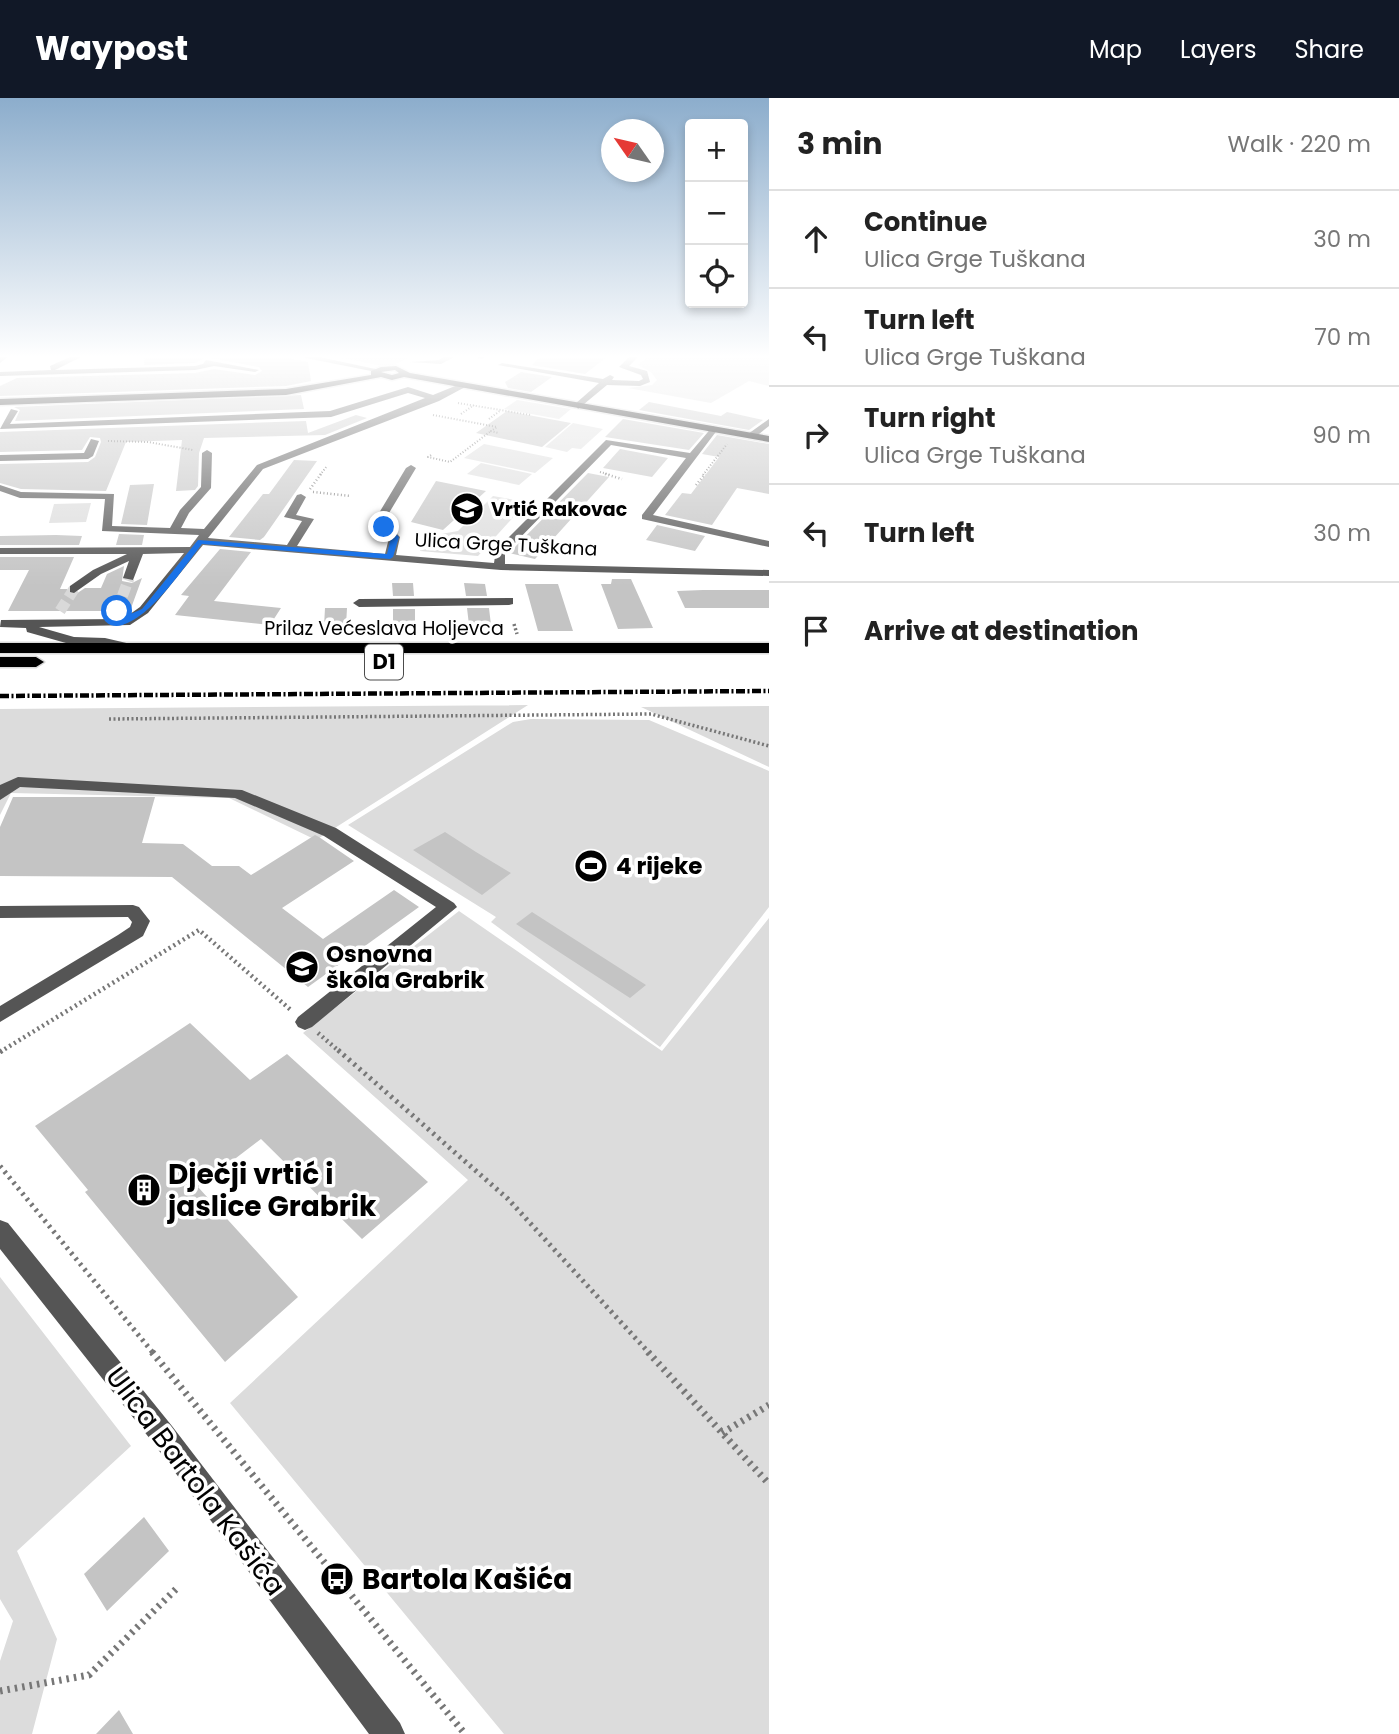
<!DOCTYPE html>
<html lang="en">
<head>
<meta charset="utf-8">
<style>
	body { margin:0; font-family:Poppins,sans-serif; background:#f2f2f2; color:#222 }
	.controls { position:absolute; right:21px; top:21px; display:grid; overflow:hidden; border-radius:7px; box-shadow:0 4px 10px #0003 }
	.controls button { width:63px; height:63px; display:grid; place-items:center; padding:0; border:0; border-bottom:2px solid #e0e0e0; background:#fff; color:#222; font:35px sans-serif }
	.compass { position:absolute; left:601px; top:21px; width:63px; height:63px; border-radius:50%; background:#fff; box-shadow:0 4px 10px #0003; rotate:304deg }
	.stop { position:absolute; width:21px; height:21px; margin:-16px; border:5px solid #1a73e8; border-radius:50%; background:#fff }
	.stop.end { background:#1a73e8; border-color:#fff; box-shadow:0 2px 7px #0008 }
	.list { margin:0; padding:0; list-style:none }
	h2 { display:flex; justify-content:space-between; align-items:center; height:91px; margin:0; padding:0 28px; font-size:30px }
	h2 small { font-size:23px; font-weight:400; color:#767676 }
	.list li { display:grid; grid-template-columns:46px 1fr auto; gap:21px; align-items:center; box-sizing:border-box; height:98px; padding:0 28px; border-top:2px solid #e0e0e0 }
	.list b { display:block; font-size:26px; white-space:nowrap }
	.list p { margin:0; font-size:23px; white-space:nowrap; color:#767676 }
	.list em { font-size:23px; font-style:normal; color:#767676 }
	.icon { flex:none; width:38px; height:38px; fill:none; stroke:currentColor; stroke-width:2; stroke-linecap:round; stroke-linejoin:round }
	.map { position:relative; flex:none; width:769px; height:1636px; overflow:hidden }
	header { display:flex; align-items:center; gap:42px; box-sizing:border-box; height:98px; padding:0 35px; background:#111827; color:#fff }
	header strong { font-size:33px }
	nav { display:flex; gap:38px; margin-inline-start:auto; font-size:24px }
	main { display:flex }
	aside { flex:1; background:#fff }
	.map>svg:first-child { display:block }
</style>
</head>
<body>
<header>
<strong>Waypost</strong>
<nav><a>Map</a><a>Layers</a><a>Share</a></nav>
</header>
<main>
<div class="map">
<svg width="769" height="1636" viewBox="0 0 769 1636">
	<rect width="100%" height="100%" fill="#fff"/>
	<!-- green -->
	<path fill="#dcdcdc" d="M332,258H414L388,269Z
		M649,258H769V288L749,283L711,305L628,290L652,287L657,282L651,274L638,267Z
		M517,302L571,311L559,321L504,311Z
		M573,325L603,331L581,351L572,350L567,354L545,349Z
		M484,346L553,360L535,375L464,360Z
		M481,365L532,376L519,387L467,376Z
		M493,398L527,404L478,458L420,453L424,439L458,433Z
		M91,405L86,424L49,425L54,406Z
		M528,607L316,742L229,700L11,695L0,717V611Z
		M769,608V669L641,609Z
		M531,621L649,622L769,673V809L660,949L491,824L496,819L348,727L513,624Z
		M459,813L662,953L769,820V1636H504L230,1305L468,1082L303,935Z
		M0,1179L131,1348L17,1453L57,1541L32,1636H0V1563L13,1523L0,1501Z"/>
	<!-- building -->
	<path fill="#c4c4c4" d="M145,258H276L308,264L311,283L286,288L0,298V288L17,280L195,275L214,271L255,277L262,273L259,269L206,259L195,265L144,267Z
		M541,258H608L585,276L532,267Z
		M521,274L552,279L531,294L508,290L505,284Z
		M301,297L304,311L15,323L20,312L14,309Z
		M649,304L721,318L727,314L763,322L749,332L639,312Z
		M507,313L571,325L542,349L476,335Z
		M356,317L367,320L325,337L204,340L199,355L198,388L195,392L176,393L182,342L126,344L106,393L21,391L0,385V366L88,364L95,359L101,344L100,340L90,339L82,352L0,354V334L306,323L308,335Z
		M623,321L704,335L689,352L605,339Z
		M717,337L769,346V396L737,390L712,427L665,417L682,395L691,396L719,359L702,356Z
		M620,351L668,360L652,379L603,370Z
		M294,362L317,363L264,439L260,442L229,439L263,396H269Z
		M588,375L609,379L535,461L509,455Z
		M436,383L486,393L443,432L411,424Z
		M154,386L147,427L121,426L130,387Z
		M657,427L705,438L695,453L646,442Z
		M119,436L144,437L142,447H116Z
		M0,438L56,437L82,438L79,447H0Z
		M220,451L251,454L214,503L281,510L270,527L175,517L189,498L181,497Z
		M0,459H74L60,491H67L68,496L73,498L85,490H101L107,476L124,468L122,483L132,485L142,480L130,513H8L29,472H0Z
		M612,481H631L653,530L618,531L601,486H611Z
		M392,485H413L414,498H393Z
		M464,485L485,486L487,498H466Z
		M525,486H558L573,533H538Z
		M703,492H769V510H685L677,493Z
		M325,510H347L346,528H324Z
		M467,510H489L491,527H469Z
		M393,511H415V529H393Z
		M13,699H155L142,745L183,746L212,768H239L251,777L315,737L319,739L354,763L282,810L323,841L394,792L419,809L308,889L172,779L0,778V729Z
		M445,734L476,754L511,775L482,797L413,752Z
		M532,814L646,887L630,900L516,826Z
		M190,925L250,982L287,956L428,1084L362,1141L261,1041L198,1089L298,1199L225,1264L85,1094L88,1092L35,1028Z
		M144,1419L169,1453L107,1513L84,1476Z
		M119,1612L133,1636H96Z"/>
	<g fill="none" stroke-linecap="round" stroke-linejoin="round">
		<!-- minor-tunnel -->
		<path stroke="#d9d9d9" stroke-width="11" stroke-dasharray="11 5" stroke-linecap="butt" d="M60,513L74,491
			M117,513L129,480"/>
		<defs>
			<path id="major" d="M396,268L410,275L769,338V344L404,279L392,282L381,279L286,297L0,307V301L286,291L371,277V273L381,269ZM395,272L399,275L392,277L381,274Z"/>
			<path id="highway" d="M0,545H769V555H0Z
				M0,559H36L44,564L36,569H0Z"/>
		</defs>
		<!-- major casing -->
		<use href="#major" stroke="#dbdbdb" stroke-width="3"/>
		<!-- highway casing -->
		<use href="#highway" stroke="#dbdbdb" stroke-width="3"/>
		<!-- path-far5 -->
		<path stroke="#777" stroke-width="2" stroke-dasharray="1 2" stroke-linecap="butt" d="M764,258L769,260
			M458,305L531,317
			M461,316L474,307
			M433,317L497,329L491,333L498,335
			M489,321L501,312
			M108,343L148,344L193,352
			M431,357L428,359L450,364L491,333
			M600,374L611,377
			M320,377L327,368
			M703,377L727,346"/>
		<!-- path-far4 -->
		<path stroke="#777" stroke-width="2.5" stroke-dasharray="1 2.5" stroke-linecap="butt" d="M605,376L622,381
			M696,387L705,376
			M310,391L321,376
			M313,394L351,398"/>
		<!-- path-far3 -->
		<path stroke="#777" stroke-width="3.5" stroke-dasharray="2 2.5" stroke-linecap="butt" d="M514,526L517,536
			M109,621L651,616L769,648"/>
		<!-- path-far2 -->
		<path stroke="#777" stroke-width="4.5" stroke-dasharray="2 3.5" stroke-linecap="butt" d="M318,935L340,954
			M0,954L199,832L292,913"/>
		<!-- path-far1 -->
		<path stroke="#777" stroke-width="5" stroke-dasharray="2.5 4.5" stroke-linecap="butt" d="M338,952L508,1101L650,1256
			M0,954L3,952
			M0,1068L154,1256"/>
		<!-- path -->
		<path stroke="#777" stroke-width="7" stroke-dasharray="2.5 5" stroke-linecap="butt" d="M152,1254L465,1636
			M648,1254L769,1386
			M722,1335L769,1307
			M0,1593L89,1577L178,1489"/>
		<!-- minor -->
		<path fill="#555" fill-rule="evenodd" d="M9,258L0,265V258Z
			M72,258H83L55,272L195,268L203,266L206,262L259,272L255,274L214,268L195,272L0,278V274L51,272L50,268Z
			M296,258H315L380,272L376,274Z
			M445,258H456L441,266L410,264L439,262Z
			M474,258H485V259L481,261Z
			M630,258H639L629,268L647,273L650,284L640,288L607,287L578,311L575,306L599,285L498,267L502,265L603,281L610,277L614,279L612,282L639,283L643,281L641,277L619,269Z
			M460,286L467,288L439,303L263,371L208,440L287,447L302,423L284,419L297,397L301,396L306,399L296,417L314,421L297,448L385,456L389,440L380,431L376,420L406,370L411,367L416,370L386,420L389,428L400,439L396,457L494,465L496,452L606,342L690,355L713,328L718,331L653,417L769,443V449L642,421V417L686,360L611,347L505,455V466L769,472V478L501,472L203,447L148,515L130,527L39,529L74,539L105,540L135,547V553L73,547L27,534L26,530L0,529L1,522L123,521L140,509L184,455L143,456L133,482L123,480L129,463L101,476L74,495L70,494V488L93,472L127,456H0V450L190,449L199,437L102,433L105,401L20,400L0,393V387L21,394L114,396L112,428L170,430L180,412L201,389L202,355L207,352L212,355L211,390L189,415L181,430L204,431L257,367L425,300L408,295L331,319L0,331L11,311L18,313L10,326L330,313L408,289L433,297Z
			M769,321V328L754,340H748V336Z
			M91,341L99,343L93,358L88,361L0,363V357L84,355Z
			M513,500V506L509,507L359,509L353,505L359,501Z
			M18,679L242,692L336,730L454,805L457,809L312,929L305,932L298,929L295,924L298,919L436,809L324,738L235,700L20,689L0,702V687Z
			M133,807L139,809L150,823L143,838L0,924V908L118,837L130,829L132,824L128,819L0,820V808Z
			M0,1122L8,1125L172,1328L400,1625L405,1636H369L154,1346L0,1151Z"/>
		<!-- major -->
		<use href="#major" fill="#000" fill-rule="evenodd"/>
		<!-- highway -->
		<use href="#highway" fill="#000" fill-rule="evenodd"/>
		<!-- rail -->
		<path stroke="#000" stroke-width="4.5" stroke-dasharray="9 2.5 2 2.5" stroke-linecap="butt" d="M0,598L769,593"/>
	</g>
	<!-- sky -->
	<linearGradient id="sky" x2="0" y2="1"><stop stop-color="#8cadcc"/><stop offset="0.53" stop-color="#fff"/><stop offset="1" stop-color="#fff" stop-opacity="0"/></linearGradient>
	<rect width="769" height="488" fill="url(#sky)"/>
	<!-- route -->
	<path fill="#1a73e8" d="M387,427L399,439L393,459L390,461L202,446C186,466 138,541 108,525L114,511L121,513L117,522L142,511L198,442L387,456L391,439L381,429Z"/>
	<!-- icons -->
	<defs>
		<symbol id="school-disc" viewBox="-11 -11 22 22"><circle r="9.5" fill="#000" stroke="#fff"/><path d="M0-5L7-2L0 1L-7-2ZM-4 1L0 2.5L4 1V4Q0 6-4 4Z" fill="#fff"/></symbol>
		<symbol id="stadium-disc" viewBox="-11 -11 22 22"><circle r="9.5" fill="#000" stroke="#fff"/><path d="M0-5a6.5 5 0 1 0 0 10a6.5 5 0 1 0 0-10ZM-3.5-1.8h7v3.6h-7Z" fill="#fff"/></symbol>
		<symbol id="building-disc" viewBox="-11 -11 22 22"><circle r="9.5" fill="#000" stroke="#fff"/><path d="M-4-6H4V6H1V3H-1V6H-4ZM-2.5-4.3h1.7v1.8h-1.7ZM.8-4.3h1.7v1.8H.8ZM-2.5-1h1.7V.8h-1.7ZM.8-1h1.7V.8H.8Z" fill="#fff"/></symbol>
		<symbol id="bus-disc" viewBox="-11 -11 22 22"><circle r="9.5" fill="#000" stroke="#fff"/><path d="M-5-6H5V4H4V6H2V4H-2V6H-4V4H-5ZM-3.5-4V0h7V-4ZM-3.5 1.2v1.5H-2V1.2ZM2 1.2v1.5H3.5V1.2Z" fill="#fff"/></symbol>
	</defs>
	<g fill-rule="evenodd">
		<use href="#school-disc" x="448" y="392" width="38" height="38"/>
		<use href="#stadium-disc" x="572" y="749" width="38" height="38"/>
		<use href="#school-disc" x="283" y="850" width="38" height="38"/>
		<use href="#building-disc" x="125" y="1073" width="38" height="38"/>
		<use href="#bus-disc" x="318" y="1462" width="38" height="38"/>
	</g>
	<g text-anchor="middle" stroke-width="7" stroke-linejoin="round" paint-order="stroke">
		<!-- far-poi labels -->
		<g font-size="19" font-weight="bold" fill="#000" stroke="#fff" text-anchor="start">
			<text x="491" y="418">Vrtić Rakovac</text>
		</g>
		<!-- far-street labels -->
		<g font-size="19" fill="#000" stroke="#fff">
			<text transform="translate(506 446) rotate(3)" y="7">Ulica Grge Tuškana</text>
			<text x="384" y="537">Prilaz Većeslava Holjevca</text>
		</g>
		<!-- shield labels -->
		<rect fill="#fff" stroke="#4c4c4c" stroke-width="2" x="365" y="546.5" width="38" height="35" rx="5"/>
		<g font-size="21" font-weight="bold" fill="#000">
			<text x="384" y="571">D1</text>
		</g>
		<!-- poi labels -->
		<g font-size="23" font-weight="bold" fill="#000" stroke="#fff" text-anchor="start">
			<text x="616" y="776">4 rijeke</text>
			<text x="326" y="864">Osnovna<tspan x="326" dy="26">škola Grabrik</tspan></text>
		</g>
		<!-- near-poi labels -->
		<g font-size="28" font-weight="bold" fill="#000" stroke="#fff" text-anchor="start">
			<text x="168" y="1086">Dječji vrtić i<tspan x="168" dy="32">jaslice Grabrik</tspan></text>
			<text x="362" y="1491">Bartola Kašića</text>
		</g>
		<!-- near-street labels -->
		<g font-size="28" fill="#000" stroke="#fff">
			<text transform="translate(196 1383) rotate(53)" y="10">Ulica Bartola Kašića</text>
		</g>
	</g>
</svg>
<div class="controls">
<button>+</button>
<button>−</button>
<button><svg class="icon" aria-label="locate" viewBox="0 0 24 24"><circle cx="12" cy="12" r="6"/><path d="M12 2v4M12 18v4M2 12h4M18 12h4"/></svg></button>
</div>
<svg class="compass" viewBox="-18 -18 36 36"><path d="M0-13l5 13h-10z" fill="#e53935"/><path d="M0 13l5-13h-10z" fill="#767676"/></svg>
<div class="stop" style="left:117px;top:513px"></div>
<div class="stop end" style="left:384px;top:429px"></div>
</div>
<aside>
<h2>3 min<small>Walk · 220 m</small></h2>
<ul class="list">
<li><svg class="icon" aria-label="ahead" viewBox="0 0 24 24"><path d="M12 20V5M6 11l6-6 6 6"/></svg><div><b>Continue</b><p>Ulica Grge Tuškana</p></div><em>30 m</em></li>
<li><svg class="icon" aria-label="left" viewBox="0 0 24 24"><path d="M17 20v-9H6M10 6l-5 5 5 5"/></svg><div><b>Turn left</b><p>Ulica Grge Tuškana</p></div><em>70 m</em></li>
<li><svg class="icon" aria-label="right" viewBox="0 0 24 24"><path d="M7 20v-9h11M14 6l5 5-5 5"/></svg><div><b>Turn right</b><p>Ulica Grge Tuškana</p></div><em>90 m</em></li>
<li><svg class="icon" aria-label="left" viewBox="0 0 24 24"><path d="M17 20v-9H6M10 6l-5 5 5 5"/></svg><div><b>Turn left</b></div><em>30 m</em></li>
<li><svg class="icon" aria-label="arrive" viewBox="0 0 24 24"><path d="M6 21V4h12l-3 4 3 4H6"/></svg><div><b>Arrive at destination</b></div></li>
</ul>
</aside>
</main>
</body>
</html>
